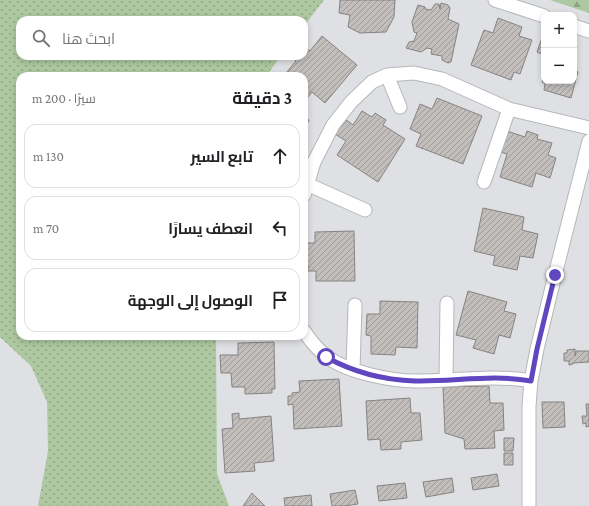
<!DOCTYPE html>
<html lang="ar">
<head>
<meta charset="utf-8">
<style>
	body { margin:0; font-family:"Crimson Pro",Cairo,serif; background:#f2f2f2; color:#202124; direction:rtl }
	.controls { position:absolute; right:12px; top:12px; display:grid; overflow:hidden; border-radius:8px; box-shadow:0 2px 6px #0003 }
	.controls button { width:36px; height:36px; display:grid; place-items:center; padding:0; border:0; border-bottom:1px solid #e0e0e0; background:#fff; color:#202124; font:20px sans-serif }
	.stop { position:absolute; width:12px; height:12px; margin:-9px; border:3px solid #6046bf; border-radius:50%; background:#fff }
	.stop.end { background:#6046bf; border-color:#fff; box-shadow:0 1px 4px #0008 }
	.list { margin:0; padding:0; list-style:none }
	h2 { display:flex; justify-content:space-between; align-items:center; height:52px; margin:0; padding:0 16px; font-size:17px }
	h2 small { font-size:13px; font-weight:400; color:#757577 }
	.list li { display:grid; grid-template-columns:26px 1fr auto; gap:12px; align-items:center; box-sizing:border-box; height:64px; margin:0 8px 8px; padding:0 8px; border:1px solid #e0e0e0; border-radius:12px }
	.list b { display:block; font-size:15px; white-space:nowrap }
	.list em { font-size:13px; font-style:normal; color:#757577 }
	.icon { flex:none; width:22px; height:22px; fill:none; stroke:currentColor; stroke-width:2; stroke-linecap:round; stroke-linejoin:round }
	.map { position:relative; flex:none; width:589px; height:506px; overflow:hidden; direction:ltr }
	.search { position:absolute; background:#fff; box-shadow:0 2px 6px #0003; left:16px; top:16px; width:292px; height:44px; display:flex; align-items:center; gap:10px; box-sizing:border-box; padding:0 14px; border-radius:12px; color:#757577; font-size:15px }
	.panel { position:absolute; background:#fff; box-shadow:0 2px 6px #0003; left:16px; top:72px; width:292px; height:268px; border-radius:12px; direction:rtl }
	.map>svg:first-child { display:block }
</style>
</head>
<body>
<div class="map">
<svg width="589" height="506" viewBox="0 0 589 506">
	<defs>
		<pattern id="grass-dots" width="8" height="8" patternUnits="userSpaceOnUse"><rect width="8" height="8" fill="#aec9a2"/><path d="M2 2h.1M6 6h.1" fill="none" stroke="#8fa485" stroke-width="1.8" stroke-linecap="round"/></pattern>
		<pattern id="forest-firs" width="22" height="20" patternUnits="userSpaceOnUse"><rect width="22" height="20" fill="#aec9a2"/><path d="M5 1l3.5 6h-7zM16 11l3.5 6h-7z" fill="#8fa485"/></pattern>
		<pattern id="building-hatch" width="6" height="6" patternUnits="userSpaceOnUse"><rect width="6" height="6" fill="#c1bebc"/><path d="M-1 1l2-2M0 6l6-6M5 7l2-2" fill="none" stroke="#9e9c9a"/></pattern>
	</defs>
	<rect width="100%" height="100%" fill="#dee0e3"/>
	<!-- grass -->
	<path fill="url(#grass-dots)" d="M0,0H324L304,26V20H20V56H281L266,76H20V336H216L217,474L229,506H38L48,451L47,402L31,366L0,337Z"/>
	<!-- forest -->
	<path fill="url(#forest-firs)" d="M550,0H589V13Z"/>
	<!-- building -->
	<path fill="url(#building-hatch)" stroke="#868381" d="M340,0H395L394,17L386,32L360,33L348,27L350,15L339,13Z
		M441,3L448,5L450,8L448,19L459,24L451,62L448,63L442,60V56L431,54L432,49L427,48L421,52L406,48L409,42L414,41L417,33L414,32L412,22L418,5L425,7V9L431,10L435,4H439L440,9Z
		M498,18L522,27L519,36L532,40L520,74L514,72L511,80L471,65L484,30L493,33Z
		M543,35H544V55L537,52Z
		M322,36L357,65L325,103L312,92L308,97L304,94V76H290L286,73L296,61L290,56H304V46L310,51Z
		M574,68L578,72L571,98L544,90L545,84L542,82L544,76V81H574Z
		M437,98L482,116L463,164L416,146L421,134L410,129L420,104L432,109Z
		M362,111L372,117L375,113L386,120L383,125L405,139L378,182L337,155L346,141L335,134L345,119L353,125Z
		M304,117L309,120L304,130Z
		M504,130L525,137L527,131L538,135L537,139L552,143L548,155L556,158L550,178L536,173L532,187L500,177L507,154L497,151Z
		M483,208L524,217L522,230L538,234L533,258L520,256L517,270L493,265L495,256L474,251Z
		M354,231L355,281H316V271H308V265L304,266V243H315V232Z
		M468,291L507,302L504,311L516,314L510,338L499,335L494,354L473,348L476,340L456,335Z
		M380,301L418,302L417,348L396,347L395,355L371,354V336L366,335L367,314H380Z
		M274,342L275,389H272V393L245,394V387H232L231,373H221L220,355H238V343Z
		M575,349V356L576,351H589V362L573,363V364L569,365V361H564V353H567V350Z
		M339,379L342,426L294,429L293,404L288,405V396H292V393L300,392L299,381Z
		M489,386L490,403H503L504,430L494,431L495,448L465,449L464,439L445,433L443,387Z
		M410,398L411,413H420L422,440L401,442V449L381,450L380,439L368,440L366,401Z
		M542,402H564L565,427L543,428Z
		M586,404H589V426L586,427V423L583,424L582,416H587Z
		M239,413V419L271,416L274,461L254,463L255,471L225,473L222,429L233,428L232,414Z
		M504,438H514L513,451H504Z
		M504,453H513V465H504Z
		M497,474L499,486L473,490L471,478Z
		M452,478L454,492L426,497L423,482Z
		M405,483L407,498L379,501L377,486Z
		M355,490L358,504L344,506H332L330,494Z
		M252,493L265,506H243Z
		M311,495L312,506H285L284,498Z"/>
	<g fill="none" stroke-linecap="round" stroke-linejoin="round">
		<defs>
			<path id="minor" d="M495,0L544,16
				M574,26L589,31
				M387,75L400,107
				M484,182L509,109
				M307,184L365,210
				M304,195L314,162L333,125L351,102L372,82L387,75L414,73L442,79L509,109L589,128
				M304,331C310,340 317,349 326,356C346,372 391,381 416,381C454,381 493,374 531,381
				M353,369L355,305
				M446,380L447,303
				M529,506V406L531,381L537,349L555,275L589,141"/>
		</defs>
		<!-- minor casing -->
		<use href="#minor" stroke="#b5b7b9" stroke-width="15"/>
		<!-- minor -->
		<use href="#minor" stroke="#fff" stroke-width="13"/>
	</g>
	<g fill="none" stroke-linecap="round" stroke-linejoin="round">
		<!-- route -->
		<path stroke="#6046bf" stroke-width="5" d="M326,357C353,372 384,380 415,381C453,382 493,374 531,381L537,349L555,275"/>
	</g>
</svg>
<div class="controls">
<button>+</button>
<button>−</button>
</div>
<div class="stop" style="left:326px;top:357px"></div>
<div class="stop end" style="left:555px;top:275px"></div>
<div class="search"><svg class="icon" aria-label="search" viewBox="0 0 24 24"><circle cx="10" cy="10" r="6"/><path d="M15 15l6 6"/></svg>ابحث هنا</div>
<section class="panel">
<h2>3 دقيقة<small>سيرًا · 200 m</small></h2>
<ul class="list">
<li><svg class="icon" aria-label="ahead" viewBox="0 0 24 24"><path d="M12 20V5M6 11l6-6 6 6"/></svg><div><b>تابع السير</b></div><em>130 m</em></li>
<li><svg class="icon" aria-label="left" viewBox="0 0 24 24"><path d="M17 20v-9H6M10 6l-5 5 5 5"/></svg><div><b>انعطف يسارًا</b></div><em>70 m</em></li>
<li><svg class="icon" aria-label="arrive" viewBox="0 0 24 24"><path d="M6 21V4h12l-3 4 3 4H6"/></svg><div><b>الوصول إلى الوجهة</b></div></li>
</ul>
</section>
</div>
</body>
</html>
